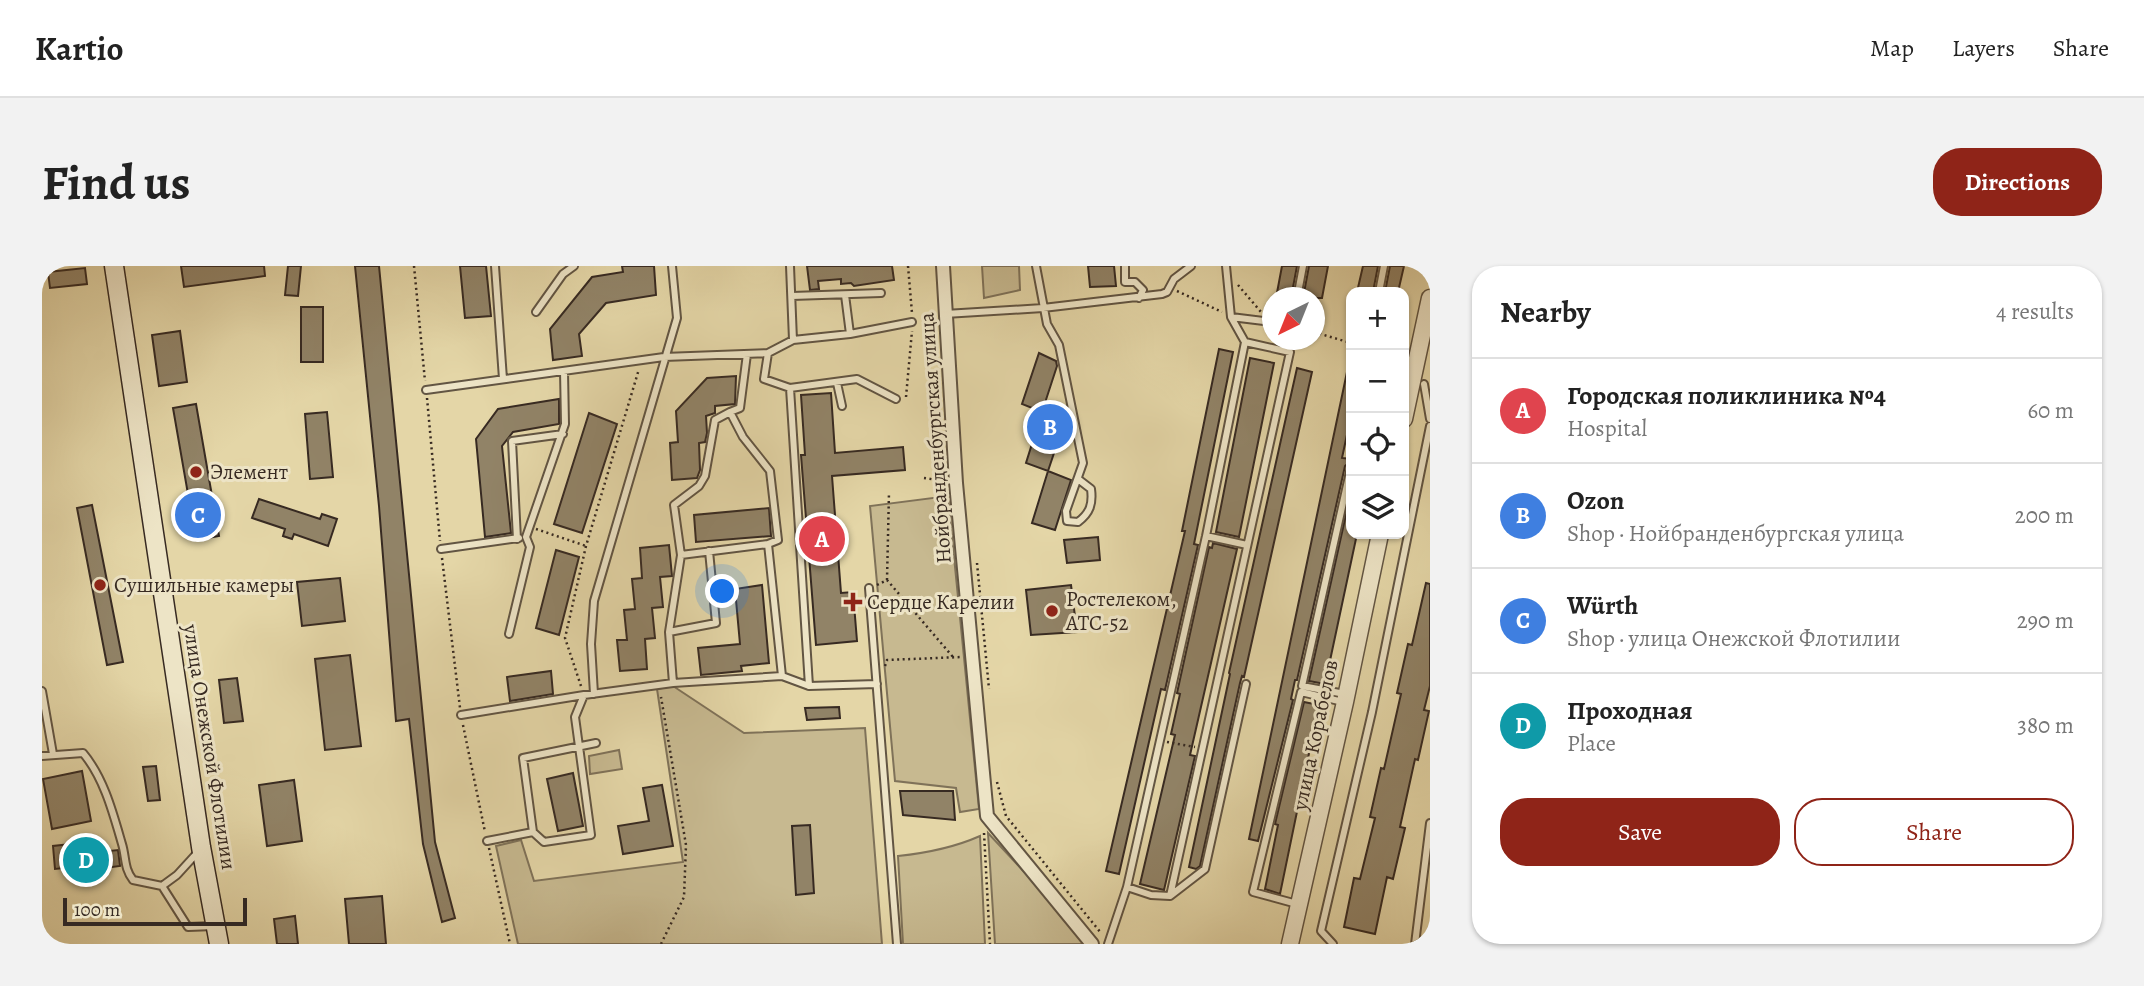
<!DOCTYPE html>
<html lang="en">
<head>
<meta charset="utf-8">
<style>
	body { margin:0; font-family:Alegreya,serif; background:#f2f2f2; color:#222 }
	.controls { position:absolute; right:21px; top:21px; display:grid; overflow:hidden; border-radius:14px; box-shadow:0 2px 5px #0004 }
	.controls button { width:63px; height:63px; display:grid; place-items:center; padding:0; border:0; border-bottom:2px solid #e0e0e0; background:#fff; color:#222; font:35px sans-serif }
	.compass { position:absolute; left:1220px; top:21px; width:63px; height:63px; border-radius:50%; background:#fff; box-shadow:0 2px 5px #0004; rotate:223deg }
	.scale { position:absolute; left:21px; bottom:18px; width:184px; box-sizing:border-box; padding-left:7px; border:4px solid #372a22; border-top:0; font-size:19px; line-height:24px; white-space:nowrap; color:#372a22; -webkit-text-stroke:5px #ede4c6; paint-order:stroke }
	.you { position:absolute; left:681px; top:326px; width:24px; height:24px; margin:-18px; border:5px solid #fff; border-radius:50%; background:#1a73e8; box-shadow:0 0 0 10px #1a73e833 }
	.badge { display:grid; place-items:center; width:46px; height:46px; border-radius:50%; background:#8f2418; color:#fff; font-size:23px; font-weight:700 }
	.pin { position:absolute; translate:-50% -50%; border:4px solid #fff; box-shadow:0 2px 7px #0006 }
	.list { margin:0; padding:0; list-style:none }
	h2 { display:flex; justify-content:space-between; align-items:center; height:91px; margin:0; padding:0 28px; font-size:30px }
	h2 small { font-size:23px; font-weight:400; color:#767676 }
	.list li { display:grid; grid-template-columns:46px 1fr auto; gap:21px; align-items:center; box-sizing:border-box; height:105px; padding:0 28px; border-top:2px solid #e0e0e0 }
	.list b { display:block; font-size:26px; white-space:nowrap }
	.list p { margin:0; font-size:23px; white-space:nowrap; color:#767676 }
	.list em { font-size:23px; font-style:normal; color:#767676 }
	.actions { display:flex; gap:14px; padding:21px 28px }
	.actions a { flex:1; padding:16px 0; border:2px solid #8f2418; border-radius:28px; text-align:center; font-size:24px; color:#8f2418 }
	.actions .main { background:#8f2418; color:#fff }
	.icon { flex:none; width:38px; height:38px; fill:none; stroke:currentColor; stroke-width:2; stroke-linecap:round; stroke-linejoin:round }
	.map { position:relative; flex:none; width:1388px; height:678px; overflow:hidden; border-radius:28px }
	header { display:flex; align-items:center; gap:42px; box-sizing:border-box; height:98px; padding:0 35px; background:#fff; border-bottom:2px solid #e0e0e0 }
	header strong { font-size:33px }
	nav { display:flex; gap:38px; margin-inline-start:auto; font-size:24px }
	.intro { display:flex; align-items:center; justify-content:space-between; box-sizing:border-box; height:168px; padding:0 42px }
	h1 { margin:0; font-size:49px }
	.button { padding:18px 32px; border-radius:28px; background:#8f2418; color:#fff; font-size:24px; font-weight:700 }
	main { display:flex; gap:42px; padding:0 42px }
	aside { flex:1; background:#fff; border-radius:28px; box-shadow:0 2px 5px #0004 }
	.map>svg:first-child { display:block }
</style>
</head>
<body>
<header>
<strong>Kartio</strong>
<nav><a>Map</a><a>Layers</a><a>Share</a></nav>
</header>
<div class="intro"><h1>Find us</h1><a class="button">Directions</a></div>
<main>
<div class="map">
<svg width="1388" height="678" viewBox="0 0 1388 678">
	<rect width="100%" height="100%" fill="#e4d6a7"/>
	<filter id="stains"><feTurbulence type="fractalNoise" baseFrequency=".00286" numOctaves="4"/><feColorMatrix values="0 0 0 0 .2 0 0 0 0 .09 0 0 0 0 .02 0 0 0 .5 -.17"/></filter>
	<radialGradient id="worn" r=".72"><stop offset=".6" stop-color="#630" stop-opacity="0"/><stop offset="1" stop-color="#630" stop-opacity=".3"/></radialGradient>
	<!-- green -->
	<path fill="#c7b990" stroke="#7f7259" stroke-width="2" d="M940,0H977L978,24L942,32Z
		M906,230L937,543L918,546L914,522L853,515L828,240Z
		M631,420L702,467L823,462L840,678H476L454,580L479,574L492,615L641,596L615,423Z
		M577,484L580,503L548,508L547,490Z
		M946,567L987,611L1043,678H953Z
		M938,570L943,678H861L856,590C885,587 911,582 938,570Z"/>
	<!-- building -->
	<path fill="#918367" stroke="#372a22" stroke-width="2" d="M139,0H222L223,10L142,21Z
		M246,0H259L256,30L243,29Z
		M313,0H337L393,576L413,652L400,656L381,578L367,453L354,455L337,240Z
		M418,0H444L449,50L423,52Z
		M580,0H612L614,29L564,37L537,68L540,90L511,94L508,63L550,11L581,6Z
		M765,0H850L852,14L812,20L809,17L799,18V13L776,15L777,23L768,24Z
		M1046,0H1072L1074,20L1048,21Z
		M1240,0H1255L1249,32H1234Z
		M1267,0H1286L1280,32H1261Z
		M1321,0H1336L1331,26H1315Z
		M1348,0H1362L1356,26H1343Z
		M43,2L45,18L8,22L6,6Z
		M259,41H281V96H259Z
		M138,65L145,116L117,120L110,69Z
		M1177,83L1191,86L1152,278L1156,279L1123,424L1119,423L1077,608L1064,605L1143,265H1140Z
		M997,87L1014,95L1015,100L1000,146L980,138Z
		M1208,92L1232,97L1197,271L1174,266Z
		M1255,102L1270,106L1202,411L1200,410L1198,417L1158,600L1154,603L1147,601L1188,408L1187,407Z
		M1305,106L1309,107V150L1300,192L1309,193V195L1303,200L1255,414H1253L1249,433L1251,434L1216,575L1207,573Z
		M694,110L693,138L673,140V147L664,150L665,167L663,176L657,177L658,204L655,212L630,214L628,177L636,176L634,145L665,112Z
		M789,127L793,187L861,181L863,204L790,210L799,327L811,326L815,375L774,379L759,189H763L759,129Z
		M517,133V158L471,166L460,180L469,267L443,271L434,173L456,143Z
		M154,138L177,270L154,274L131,142Z
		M285,146L291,211L268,213L263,148Z
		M1000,146L1023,154L1006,205L984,197Z
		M547,147L575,158L540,267L512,258Z
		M1006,205L1029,214L1013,264L990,257Z
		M1309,226V268H1315L1283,418L1267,415Z
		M217,233L278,253L280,248L295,253L286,280L252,268L250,273L241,270L243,263L210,252Z
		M50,239L81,396L65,399L35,242Z
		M727,242L729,270L654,276L652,249Z
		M1056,271L1058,294L1025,297L1022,274Z
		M1171,277L1195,283L1148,489L1153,490L1122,624L1098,618L1133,469L1129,468L1138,428L1135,427L1167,281L1170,282Z
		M627,279L630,310L618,311L621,341L610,342L613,372L603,373L605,403L578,405L575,374H585L582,344L593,343L590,313L600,312L598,282Z
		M514,284L537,291L517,369L494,362Z
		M298,312L303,355L260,360L255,316Z
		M1384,317L1388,318V420L1382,444L1387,445L1376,494L1373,493L1358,561L1363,562L1351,613L1345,611L1333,668L1302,661L1312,612L1318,613L1333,552L1328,551L1339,502L1342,503L1359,428L1355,427L1366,378L1370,379Z
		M720,319L727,397L699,400L700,405L659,409L656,382L698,378L693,323Z
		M1029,319L1035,366L989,369L984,324Z
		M308,389L319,480L283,484L273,393Z
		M509,405L511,428L468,435L465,411Z
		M195,412L201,455L182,457L177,414Z
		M1262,436L1277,439L1238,628L1223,623L1236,559L1233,558Z
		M797,441L798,452L765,454L763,442Z
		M114,500L118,534L106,535L101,501Z
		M40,505L49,555L10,563L1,513Z
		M531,507L541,560L516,565L505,513Z
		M252,514L260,575L225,580L217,519Z
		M620,519L631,580L581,588L576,560L607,555L601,522Z
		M858,525H911L913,554L861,549Z
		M768,559L772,627L754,629L750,560Z
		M38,577L40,588L76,584L78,600L55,603L56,609L42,610L41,600L13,603L11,580Z
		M340,630L344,678H307L303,633Z
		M253,650L256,678H235L232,653Z"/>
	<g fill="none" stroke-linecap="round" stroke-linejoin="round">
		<defs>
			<path id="service" d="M453,0L461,113
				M748,0L751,74
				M994,0L1005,58L1017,79L1041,197L1024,245L1025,255L1036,256C1048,247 1051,238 1049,223L1036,213
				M1083,0V16H1093L1101,24L1097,32
				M1337,26L1342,0
				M803,29L808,68
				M750,30L839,27
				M1255,32L1261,0
				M494,46L521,8L532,0
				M903,48L1001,42L1120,28L1125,26L1132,13L1149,0
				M1189,51L1230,56
				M726,87L722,113L748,122L767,420
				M705,88L698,142L688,146L701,171L728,205L736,274L726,278
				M795,117L800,140
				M1382,118L1388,153
				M748,122L815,113L854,133
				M384,124L622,91L726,87L751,74L808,68L870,56
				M1164,270L1205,279
				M475,273L470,175L521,168
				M399,283L477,272
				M639,289L726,278L740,410
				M827,322L855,678
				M627,366L674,357L667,285
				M467,368L488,281L484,271L523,158L522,105
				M631,417L627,366L639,289L632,239L657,220L663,210L673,154L688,146
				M0,425L11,488
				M552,428L549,378L552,335L635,52L630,0
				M1303,428L1260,420L1309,201
				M419,449L542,429
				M554,477L481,492L491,566L502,576L549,569L533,451L542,429L631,417L740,410L767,420L835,418
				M0,490L41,487C62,512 71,547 80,578C84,591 82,603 91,614L120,620L135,609L156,586
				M445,575L491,566
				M120,620L146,661L172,660
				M1085,621L1109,629L1128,630L1163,603L1204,418
				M1128,630L1248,86L1203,76
				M1255,638L1211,626L1259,426L1301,436
				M1066,678L1085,621L1164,270L1203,76L1189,51L1184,0
				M1291,678L1279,665L1330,446L1388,160
				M1373,678L1388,557"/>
			<path id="minor" d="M901,0L914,217L945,550L1050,678"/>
			<path id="tertiary" d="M1362,153L1388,32
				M1248,678L1303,436L1338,268"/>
			<path id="secondary" d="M72,0L159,581L177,678"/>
		</defs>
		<!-- service casing -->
		<use href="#service" stroke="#625543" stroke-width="10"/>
		<!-- minor casing -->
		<use href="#minor" stroke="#625543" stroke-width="16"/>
		<!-- tertiary casing -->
		<use href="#tertiary" stroke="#625543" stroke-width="19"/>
		<!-- secondary casing -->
		<use href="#secondary" stroke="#372a22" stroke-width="21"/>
		<!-- path -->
		<path stroke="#372a22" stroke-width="2.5" stroke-dasharray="2 3.5" stroke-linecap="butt" d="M372,0L383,115
			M866,0L870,47
			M1196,19L1219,46
			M1135,25L1180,46
			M1272,66L1309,77
			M864,131L870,65
			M385,132L398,275
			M882,212L902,215
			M494,263L544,280
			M400,292L418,442
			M935,297L947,423
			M845,314L847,226
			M835,319L845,314L911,391
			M843,400L845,394L920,391
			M539,420L523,372L544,280L597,103
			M421,459L443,566
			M1125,476L1153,481
			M955,516L964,550L1059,667
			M942,567L948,678
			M447,582L468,678
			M619,678L642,631L644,579L619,431"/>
		<!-- service -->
		<use href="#service" stroke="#ede4c6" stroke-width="6"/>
		<!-- minor -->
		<use href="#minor" stroke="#ede4c6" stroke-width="12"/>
		<!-- tertiary -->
		<use href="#tertiary" stroke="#ede4c6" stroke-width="16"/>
		<!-- secondary -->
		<use href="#secondary" stroke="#ede4c6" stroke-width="18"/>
	</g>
	<!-- markers -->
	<g fill="#8f2418" stroke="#ede4c6" stroke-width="2.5">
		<circle cx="154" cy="206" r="7"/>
		<circle cx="58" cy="319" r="7"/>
		<path d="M807.5 325.5h7v7h7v7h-7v7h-7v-7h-7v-7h7z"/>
		<circle cx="1010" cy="345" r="7"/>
	</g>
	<g text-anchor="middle" stroke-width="6" stroke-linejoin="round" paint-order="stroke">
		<!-- street labels -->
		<g font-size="21" fill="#372a22" stroke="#ede4c6">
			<text transform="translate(893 172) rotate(-94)" y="7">Нойбранденбургская улица</text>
			<text transform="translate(1273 469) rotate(-78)" y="7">улица Корабелов</text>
			<text transform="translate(168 481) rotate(81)" y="7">улица Онежской Флотилии</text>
		</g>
		<!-- poi labels -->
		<g font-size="21" fill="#372a22" stroke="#ede4c6" text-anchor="start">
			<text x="168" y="213">Элемент</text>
			<text x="72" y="326">Сушильные камеры</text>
			<text x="1024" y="340">Ростелеком,<tspan x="1024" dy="24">АТС-52</tspan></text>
			<text x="825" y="343">Сердце Карелии</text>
		</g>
	</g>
	<rect width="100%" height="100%" filter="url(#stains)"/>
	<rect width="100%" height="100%" fill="url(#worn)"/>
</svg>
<div class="controls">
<button>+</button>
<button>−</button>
<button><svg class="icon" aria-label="locate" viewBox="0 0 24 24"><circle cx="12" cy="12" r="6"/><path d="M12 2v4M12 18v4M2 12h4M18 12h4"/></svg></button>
<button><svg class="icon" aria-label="layers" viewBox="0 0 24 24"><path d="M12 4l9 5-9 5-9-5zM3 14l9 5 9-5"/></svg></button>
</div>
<svg class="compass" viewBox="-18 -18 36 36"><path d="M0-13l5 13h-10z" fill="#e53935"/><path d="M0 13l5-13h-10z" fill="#767676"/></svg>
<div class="scale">100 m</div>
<div class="you"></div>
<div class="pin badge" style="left:780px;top:273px;background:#e0444e">A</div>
<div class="pin badge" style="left:1008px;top:161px;background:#3f7fe0">B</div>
<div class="pin badge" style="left:156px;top:249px;background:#3f7fe0">C</div>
<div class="pin badge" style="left:44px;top:594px;background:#0f9aa8">D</div>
</div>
<aside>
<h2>Nearby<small>4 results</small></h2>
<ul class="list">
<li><span class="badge" style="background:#e0444e">A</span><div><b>Городская поликлиника №4</b><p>Hospital</p></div><em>60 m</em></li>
<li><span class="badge" style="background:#3f7fe0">B</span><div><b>Ozon</b><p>Shop · Нойбранденбургская улица</p></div><em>200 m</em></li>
<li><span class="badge" style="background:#3f7fe0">C</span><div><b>Würth</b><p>Shop · улица Онежской Флотилии</p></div><em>290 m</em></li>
<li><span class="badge" style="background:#0f9aa8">D</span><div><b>Проходная</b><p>Place</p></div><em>380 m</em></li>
</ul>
<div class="actions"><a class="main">Save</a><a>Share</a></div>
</aside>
</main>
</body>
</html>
